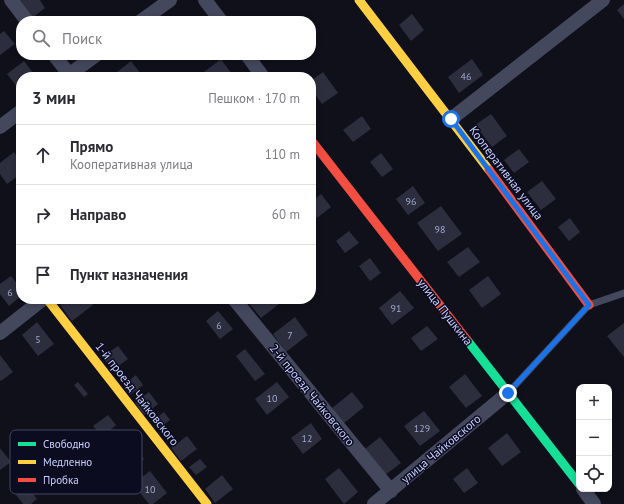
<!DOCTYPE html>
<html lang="ru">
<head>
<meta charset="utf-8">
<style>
	body { margin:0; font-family:"PT Sans",sans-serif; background:#f7f7f7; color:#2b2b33 }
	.controls { position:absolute; right:12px; bottom:12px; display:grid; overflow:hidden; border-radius:8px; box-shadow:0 2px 6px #0003 }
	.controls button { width:36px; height:36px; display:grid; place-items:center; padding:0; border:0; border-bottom:1px solid #e1e1e2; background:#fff; color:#2b2b33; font:20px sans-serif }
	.stop { position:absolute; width:12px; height:12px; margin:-9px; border:3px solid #1a73e8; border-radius:50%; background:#fff }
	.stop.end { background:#1a73e8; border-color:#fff; box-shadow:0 1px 4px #0008 }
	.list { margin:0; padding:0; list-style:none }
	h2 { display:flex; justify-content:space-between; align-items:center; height:52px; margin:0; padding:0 16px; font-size:17px }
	h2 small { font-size:13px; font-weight:400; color:#7c7c81 }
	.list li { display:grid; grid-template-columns:26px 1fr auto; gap:12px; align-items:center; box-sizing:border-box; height:60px; padding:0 16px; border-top:1px solid #e1e1e2 }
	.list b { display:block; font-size:15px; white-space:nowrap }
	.list p { margin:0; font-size:13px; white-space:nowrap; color:#7c7c81 }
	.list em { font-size:13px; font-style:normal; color:#7c7c81 }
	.icon { flex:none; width:22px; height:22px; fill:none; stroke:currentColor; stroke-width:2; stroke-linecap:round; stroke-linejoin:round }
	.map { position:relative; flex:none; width:624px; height:504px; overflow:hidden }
	.search { position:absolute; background:#fff; box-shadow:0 2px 6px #0003; left:16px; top:16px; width:300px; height:44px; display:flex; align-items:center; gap:10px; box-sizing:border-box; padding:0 14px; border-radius:16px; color:#7c7c81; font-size:15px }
	.panel { position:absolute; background:#fff; box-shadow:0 2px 6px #0003; left:16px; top:72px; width:300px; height:232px; border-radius:16px }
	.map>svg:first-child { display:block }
</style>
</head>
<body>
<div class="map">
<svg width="624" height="504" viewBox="0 0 624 504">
	<rect width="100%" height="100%" fill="#10101b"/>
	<!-- building -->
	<path fill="#2c2e3e" d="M19,0H40L45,8L32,18Z
		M624,4V19L617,10Z
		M412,14L424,30L411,41L399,25Z
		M4,31L15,44L0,55V34Z
		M221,59L234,77H202L200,75Z
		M472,59L483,75L459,93L448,77Z
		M24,61L36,77H21V92L7,74Z
		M131,61L143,77H113L112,76Z
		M323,72L338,93L322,104L311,89V81Z
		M491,114L507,136L492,147L475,125Z
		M362,116L371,129L353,142L343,130Z
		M519,149L529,162L514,173L504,160Z
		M14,152L21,162V174L7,184L0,174V163Z
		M381,153L393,169L382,177L370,162Z
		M542,181L556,199L541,210L527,192Z
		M413,186L425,203L408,215L396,199Z
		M321,194L331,207L317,218L311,210V202Z
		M441,206L462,234L438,251L417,223Z
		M570,218L580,232L569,241L558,227Z
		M349,231L359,243L345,253L336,241Z
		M468,247L480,262L459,277L447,262Z
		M370,258L381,273L370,281L359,266Z
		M11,276L21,289V296L9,306L0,294V284Z
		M488,276L501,294L482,308L469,290Z
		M400,291L414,308L392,325L379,308Z
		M68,299H89L93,305L72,321L60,305Z
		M249,299H276L279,304L261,318L247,301Z
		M218,311L233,329L220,339L206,321Z
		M295,317L308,335L286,352L273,334Z
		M37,322L54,344L38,356L22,335Z
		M624,323V357L607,336Z
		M427,326L438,339L421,351L411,338Z
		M118,346L128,359L113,370L102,357Z
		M245,349L265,374L255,381L236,356Z
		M0,355L13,372L1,381L0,380Z
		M465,374L482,396L466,408L449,387Z
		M136,375L143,385L130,395L123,385Z
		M78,382L88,394L84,397L74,385Z
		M277,382L289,397L267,415L255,399Z
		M149,392L158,404L144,415L135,403Z
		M352,392L364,407L343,424L331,409Z
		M424,411L440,431L420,446L404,426Z
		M164,412L170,420L158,429L152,421Z
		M108,415L116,425L102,437L93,426Z
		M311,423L322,439L303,454L291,438Z
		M507,433L521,452L502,466L488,448Z
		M187,436L197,449L181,461L171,448Z
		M380,437L401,463L385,475L365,449Z
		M130,441L144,459L122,476L108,458Z
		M0,448L11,462L0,470Z
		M200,459L207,467L196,475L189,467Z
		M339,468L358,492L344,504L325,479Z
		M467,468L478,483L464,493L453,479Z
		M150,471L167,493L153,504H149L133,484Z
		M222,475L233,489L215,503L205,489Z
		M27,486L37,499L31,504H23L16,495Z"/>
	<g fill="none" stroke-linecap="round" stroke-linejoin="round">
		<!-- lane -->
		<path stroke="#44485d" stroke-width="7" d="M510,391L589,305L624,293"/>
		<!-- street -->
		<path stroke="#44485d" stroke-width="14" d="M11,0L27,21
			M205,0L221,21
			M141,21L170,0
			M54,55L69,74
			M247,55L263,77
			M66,77L96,55
			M451,119L603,0
			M0,127L21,111
			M234,299L391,491
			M0,333L43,299
			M583,489L594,504
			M374,504L508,393"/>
		<!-- fast -->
		<path stroke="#16e098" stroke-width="9" d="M467,340L579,484"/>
		<!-- slow -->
		<path stroke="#ffcf43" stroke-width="9" d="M359,0L489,170
			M47,299L207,504"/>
		<!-- jam -->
		<path stroke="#f24e42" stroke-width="9" d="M311,140L467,340
			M489,170L589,305"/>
	</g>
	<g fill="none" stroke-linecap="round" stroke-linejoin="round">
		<!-- route -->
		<path stroke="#1a73e8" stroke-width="5" d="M451,119L589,305L508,393"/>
	</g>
	<g text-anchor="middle" stroke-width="3" stroke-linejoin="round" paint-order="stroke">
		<!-- number labels -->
		<g font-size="10" fill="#a2a8cf">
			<text x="466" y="80">46</text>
			<text x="411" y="205">96</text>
			<text x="440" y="233">98</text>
			<text x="10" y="296">6</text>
			<text x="396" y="312">91</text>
			<text x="219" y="329">6</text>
			<text x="290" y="339">7</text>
			<text x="38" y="343">5</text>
			<text x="272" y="402">10</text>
			<text x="422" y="432">129</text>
			<text x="307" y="442">12</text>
			<text x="150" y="493">10</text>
		</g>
		<!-- street labels -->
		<g font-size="12" fill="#cad0ff" stroke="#0b0c20">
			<text transform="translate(506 173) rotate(53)" y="4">Кооперативная улица</text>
			<text transform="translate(445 312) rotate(52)" y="4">улица Пушкина</text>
			<text transform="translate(137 394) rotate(52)" y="4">1-й проезд Чайковского</text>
			<text transform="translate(312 395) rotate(51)" y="4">2-й проезд Чайковского</text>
			<text transform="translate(441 449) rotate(-40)" y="4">улица Чайковского</text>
		</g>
	</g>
	<!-- legend -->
	<rect x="10" y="430" width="132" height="64" rx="6" fill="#0b0c20" stroke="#444763" stroke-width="1"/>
	<rect x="18" y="442" width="18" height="4" fill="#16e098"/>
	<rect x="18" y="460" width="18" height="4" fill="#ffcf43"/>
	<rect x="18" y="478" width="18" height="4" fill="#f24e42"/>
	<g font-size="11" fill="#cad0ff">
		<text x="43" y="448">Свободно</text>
		<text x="43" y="466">Медленно</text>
		<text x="43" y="484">Пробка</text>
	</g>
</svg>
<div class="controls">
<button>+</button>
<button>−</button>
<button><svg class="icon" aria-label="locate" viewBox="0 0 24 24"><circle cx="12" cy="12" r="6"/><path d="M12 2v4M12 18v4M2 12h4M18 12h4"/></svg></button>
</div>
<div class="stop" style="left:451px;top:119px"></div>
<div class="stop end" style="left:508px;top:393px"></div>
<div class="search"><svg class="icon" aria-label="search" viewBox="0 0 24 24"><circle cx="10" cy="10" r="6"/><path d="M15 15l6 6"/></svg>Поиск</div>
<section class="panel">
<h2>3 мин<small>Пешком · 170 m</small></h2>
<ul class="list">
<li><svg class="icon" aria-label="ahead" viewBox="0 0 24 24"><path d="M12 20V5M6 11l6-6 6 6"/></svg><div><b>Прямо</b><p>Кооперативная улица</p></div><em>110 m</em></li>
<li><svg class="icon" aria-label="right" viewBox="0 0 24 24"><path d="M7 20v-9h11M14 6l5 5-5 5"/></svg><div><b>Направо</b></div><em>60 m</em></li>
<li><svg class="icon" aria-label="arrive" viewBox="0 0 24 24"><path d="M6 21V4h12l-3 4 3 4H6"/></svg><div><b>Пункт назначения</b></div></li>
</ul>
</section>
</div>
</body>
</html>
